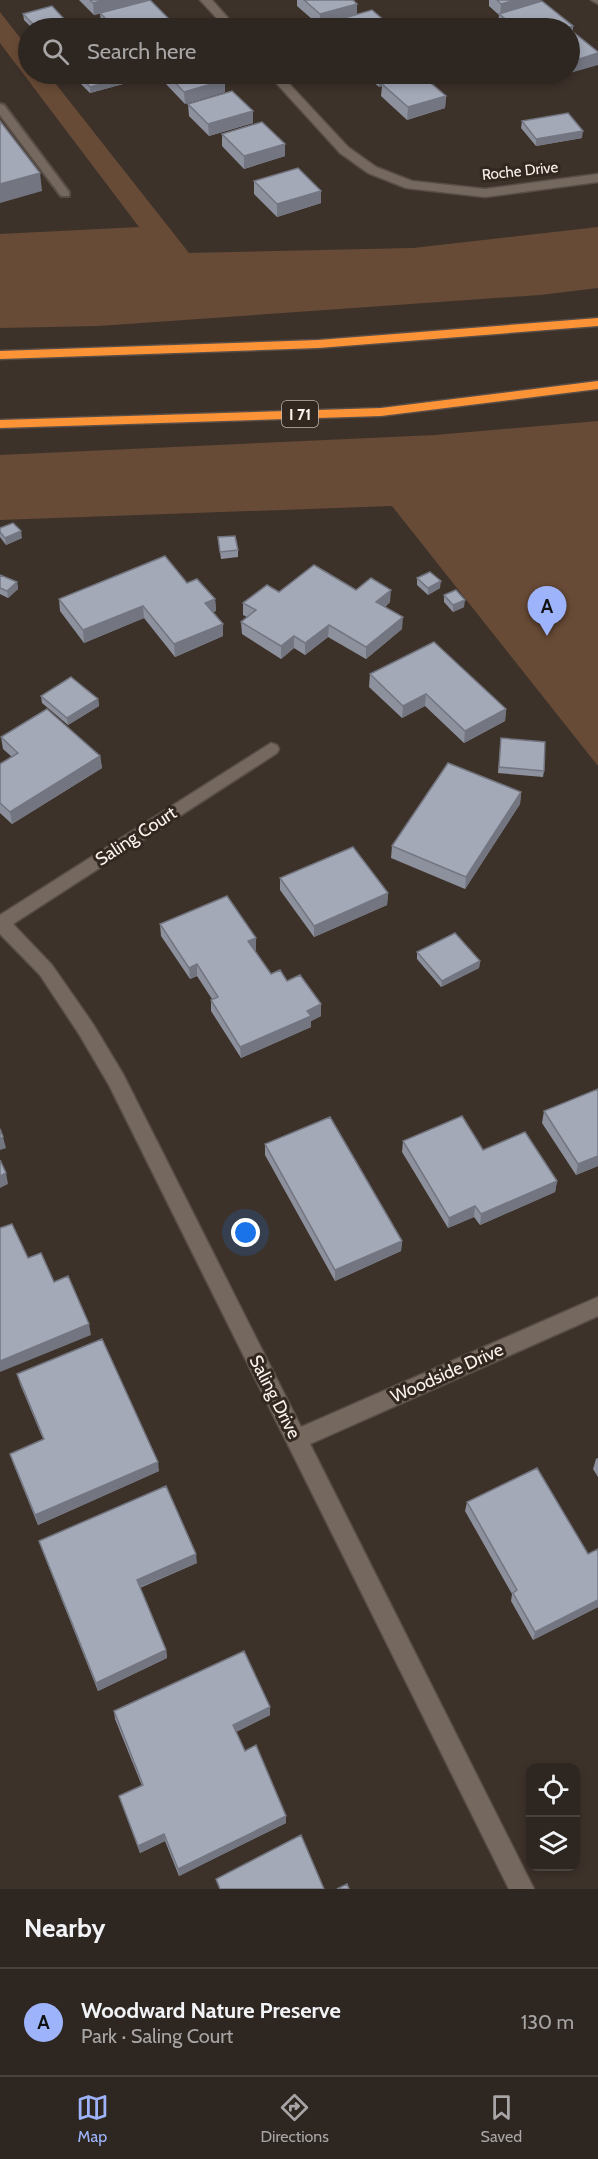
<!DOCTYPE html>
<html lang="en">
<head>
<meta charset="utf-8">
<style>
	body { margin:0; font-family:Cabin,sans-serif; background:#3a322d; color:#f1f3f6 }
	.controls { position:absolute; right:18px; bottom:18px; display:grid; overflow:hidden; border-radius:12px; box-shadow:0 3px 9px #0003 }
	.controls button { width:54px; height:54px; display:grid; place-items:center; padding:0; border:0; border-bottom:2px solid #49433e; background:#2e2620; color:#f1f3f6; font:30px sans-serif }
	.you { position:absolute; left:246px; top:1233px; width:21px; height:21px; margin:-15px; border:4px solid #fff; border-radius:50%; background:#1a73e8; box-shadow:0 0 0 9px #1a73e833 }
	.badge { display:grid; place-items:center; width:39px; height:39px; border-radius:50%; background:#9db4fd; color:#111; font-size:20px; font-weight:700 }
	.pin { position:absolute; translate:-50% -50px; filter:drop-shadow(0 2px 3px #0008) }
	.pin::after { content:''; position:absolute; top:32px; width:21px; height:18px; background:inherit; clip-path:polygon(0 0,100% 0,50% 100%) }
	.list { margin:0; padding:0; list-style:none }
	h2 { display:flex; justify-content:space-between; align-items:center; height:78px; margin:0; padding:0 24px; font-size:26px }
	h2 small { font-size:20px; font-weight:400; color:#a7a5a5 }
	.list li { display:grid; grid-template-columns:39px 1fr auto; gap:18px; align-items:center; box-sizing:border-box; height:108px; padding:0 24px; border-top:2px solid #49433e }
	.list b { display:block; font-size:22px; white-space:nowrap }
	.list p { margin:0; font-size:20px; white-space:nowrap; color:#a7a5a5 }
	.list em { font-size:20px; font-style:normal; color:#a7a5a5 }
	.icon { flex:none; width:33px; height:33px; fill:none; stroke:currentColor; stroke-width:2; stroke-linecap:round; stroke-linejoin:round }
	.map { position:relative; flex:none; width:598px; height:1889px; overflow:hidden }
	.search { position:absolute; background:#2e2620; box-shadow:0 3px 9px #0003; left:18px; right:18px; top:18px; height:66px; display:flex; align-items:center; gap:15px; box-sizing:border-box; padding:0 21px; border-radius:33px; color:#a7a5a5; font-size:22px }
	.sheet { height:186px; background:#2e2620 }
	nav { display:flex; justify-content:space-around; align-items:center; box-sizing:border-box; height:84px; border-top:2px solid #49433e; background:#2e2620; font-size:16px; color:#a7a5a5 }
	nav a { display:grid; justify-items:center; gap:3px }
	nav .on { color:#9db4fd }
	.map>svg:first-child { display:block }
</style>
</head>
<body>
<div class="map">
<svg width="598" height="1889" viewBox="0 0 598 1889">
	<rect width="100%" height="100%" fill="#3d322a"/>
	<!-- green -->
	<path fill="#684b36" d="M0,12L28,48V74H48L189,253L413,248L598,227V288L540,295L98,326L0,328V234L139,227L0,43Z
		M598,421V766L392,506L0,520V455L435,435Z"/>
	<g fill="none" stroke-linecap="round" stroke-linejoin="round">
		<defs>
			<path id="lane" d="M0,104L4,105L69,192V196H61L0,115Z"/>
			<path id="street" d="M200,0H212L237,28H226Z
				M591,0H598V4Z
				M268,74H280L348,147L376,167L412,181L485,189L598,174V182L485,197L406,188L368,173L340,153Z
				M271,743L277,745L279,749L277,753L13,924L52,965L93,1024L123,1074L301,1427L598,1297V1316L310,1444L534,1889H509L109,1085L79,1034L40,975L0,934V915Z"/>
			<path id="highway" d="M598,318V326L318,348L0,359V351L318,340Z
				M598,381V389L381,416L0,428V420L381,408Z"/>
		</defs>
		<!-- lane casing -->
		<use href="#lane" stroke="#584d47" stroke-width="4"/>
		<!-- street casing -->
		<use href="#street" stroke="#584d47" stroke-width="3"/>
		<!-- highway casing -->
		<use href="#highway" stroke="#584d47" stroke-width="3"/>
		<!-- lane -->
		<use href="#lane" fill="#75685e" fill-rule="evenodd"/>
		<!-- street -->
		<use href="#street" fill="#75685e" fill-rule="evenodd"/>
		<!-- highway -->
		<use href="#highway" fill="#fc9337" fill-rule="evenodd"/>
	</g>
	<!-- wall -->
	<path fill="#8d919e" d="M79,0H148L169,19L170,28H104L101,25L100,13L107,12L94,15Z
		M297,0H353L357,4V14L393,28H327V24L320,26L297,6Z
		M489,0H541V2L573,26V32L598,65L570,28H502L498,26L499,15L489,6Z
		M23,14L65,20L66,27L60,28H32L24,20Z
		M78,74L123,84L90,93L78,81Z
		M164,74H218L225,80V92L185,104L165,83Z
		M364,74H421L446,96L445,108L407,120L381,96L382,86L379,87Z
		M188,104L253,111V123L209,136L189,116Z
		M522,121L582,138L536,146L521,128Z
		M222,134L285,144V156L244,169L222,146Z
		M254,181L321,191V203L277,217L254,194Z
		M0,528L22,538L6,545L0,537Z
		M218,537L238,550V557L221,559Z
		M0,575L17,582L18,589L8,598L0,594Z
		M417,578L440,588L428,595L417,585Z
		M187,583L215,599L216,611L213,612L223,624V636L175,657L144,618L84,643L60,611L59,599Z
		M356,590L390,602L385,607L402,629L366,659L328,637L305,655L294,648L281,659L242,634L241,622L247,617L243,615V603L279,592Z
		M444,595L464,607L453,612L444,602Z
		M370,674L506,709L505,721L464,743L425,706L402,718L369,687Z
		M41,696L98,699L99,706L68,725L42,703Z
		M1,737L100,756L102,768L12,824L0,813V764L12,757L3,749Z
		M501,738L544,771L543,777L498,773Z
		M521,792L520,804L465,889L391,858L392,846Z
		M280,878L388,893L387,905L314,937L280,890Z
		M160,924L256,950L255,951L271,974L287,981L321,1004V1016L311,1021V1027L241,1058L211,1011V1000L212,999L197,976L190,979L161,936Z
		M417,952L480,961L479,968L441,987L417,959Z
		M598,1089V1166L576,1175L542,1123L544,1111Z
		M403,1141L483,1150L557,1181L555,1192L480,1225L474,1217L448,1228L402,1152Z
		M265,1144L402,1241L401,1251L335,1281L265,1155Z
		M17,1374L159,1471L38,1525L13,1463L10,1454L43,1439L20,1384Z
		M598,1458V1477L593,1469L596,1459Z
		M467,1502L588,1554L598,1549V1607L533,1640L511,1601L512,1594L465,1511Z
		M39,1541L197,1563L140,1588L166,1650L167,1658L98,1691L42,1550Z
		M114,1711L270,1715L236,1732L245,1751L286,1823L179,1876L165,1841L140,1853L119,1796L142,1786L115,1719Z"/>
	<!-- shaded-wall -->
	<path fill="#737681" d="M105,0H148V1L94,15L93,3Z
		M515,0H541V4L500,16L501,4Z
		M357,4V16L320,26V14Z
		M169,19L170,28H133Z
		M65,20L66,27L60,28H37Z
		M573,26L572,38L570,39V28H565Z
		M598,53V65L570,73V62Z
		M379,74H421L382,84V86L379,87Z
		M558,74H569L557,77Z
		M122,78L123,84L90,93V87Z
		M225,80V92L185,104L184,92Z
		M446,96L445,108L407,120L408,107Z
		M253,111V123L209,136L208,124Z
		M583,131L582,138L536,146V139Z
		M285,144V156L244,169V156Z
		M40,173L42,191L0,203V184Z
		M321,191V203L277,217V204Z
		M21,531L22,538L6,545L5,538Z
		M441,581L440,588L428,595V588Z
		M17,582L18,589L8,598L7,591Z
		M391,590L390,602L375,614L376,602Z
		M215,599L216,611L206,615L205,603Z
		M465,600L464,607L453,612V605Z
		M143,606L144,618L84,643L83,630Z
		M403,617L402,629L366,659V647Z
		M223,624V636L175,657L174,644Z
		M329,625L328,637L305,655V643Z
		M294,636V648L281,659V646Z
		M426,694L425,706L402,718L403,706Z
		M98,699L99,706L68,725L67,718Z
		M506,709L505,721L464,743L465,731Z
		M100,756L102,768L12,824L10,812Z
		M521,792L520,804L465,889L466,877Z
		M388,893L387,905L314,937V926Z
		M256,938V950L249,953L248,941Z
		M480,961L479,968L441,987L442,981Z
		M197,964V976L190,979L189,968Z
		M321,1004V1016L311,1021V1027L241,1058L240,1047L307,1011Z
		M3,1137L6,1148L0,1150V1138Z
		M598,1156V1166L576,1175L578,1164Z
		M6,1173L8,1184L0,1188V1176Z
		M557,1181L555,1192L480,1225L481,1214Z
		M475,1206L474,1217L448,1228L449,1218Z
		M402,1241L401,1251L335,1281V1270Z
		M89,1324L91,1335L0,1372V1361Z
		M158,1462L159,1471L38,1525L35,1515Z
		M196,1554L197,1563L138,1588L137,1580Z
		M598,1600V1607L533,1640L535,1632Z
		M166,1650L167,1658L98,1691L96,1683Z
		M270,1707V1715L234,1733L233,1725Z
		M286,1816V1823L179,1876L178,1869Z
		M164,1834L165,1841L140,1853L138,1846Z"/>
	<!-- building -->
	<path fill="#a4a9b8" stroke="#737681" stroke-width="1.5" d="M90,0H105L93,3Z
		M150,0L169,19L133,28H115L100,13Z
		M304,0H353L357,4L320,14Z
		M497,0H515L501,4Z
		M542,1L573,26L565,28H517L499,14Z
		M52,6L65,20L37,28L23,14Z
		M372,10L393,28H334L327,23Z
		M572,31L598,52V53L570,62V32Z
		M78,74H118L122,78L90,87Z
		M167,74H218L225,80L184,92Z
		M418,74H420L446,96L408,107L382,84Z
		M232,91L253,111L208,124L188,104Z
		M568,113L583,131L536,139L522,121Z
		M0,121L40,173L0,184Z
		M262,122L285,144L244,156L222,134Z
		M298,168L321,191L277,204L254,181Z
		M13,523L21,531L5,538L0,532V528Z
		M235,536L238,550L220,552L218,537Z
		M165,556L187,583L197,579L215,599L205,603L223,624L174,644L143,606L83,630L59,599Z
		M314,565L356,590L371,578L391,590L376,602L403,617L366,647L329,625L305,643L294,636L281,646L241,622L256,610L243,603L267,585L279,592Z
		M430,572L441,581L428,588L417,578Z
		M0,575L17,582L7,591L0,588Z
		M456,590L465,600L453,605L444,595Z
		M434,642L506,709L465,731L426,694L403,706L370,674Z
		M71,677L98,699L67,718L41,696Z
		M47,709L100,756L10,812L0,803V764L18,753L1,737Z
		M501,738L545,742L544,771L499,767Z
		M448,763L521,792L466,877L392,846Z
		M353,847L388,893L314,926L280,878Z
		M227,896L256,938L248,941L271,974L280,970L287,981L300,975L321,1004L307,1011L311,1016L240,1047L211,1000L218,997L197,964L189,968L160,924Z
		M455,933L480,961L442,981L417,952Z
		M598,1089V1156L578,1164L544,1111Z
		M462,1116L483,1150L525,1132L557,1181L481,1214L475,1206L449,1218L403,1141Z
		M330,1117L402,1241L335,1270L265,1144Z
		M0,1129L3,1137L0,1138Z
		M0,1160L6,1173L0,1176Z
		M12,1224L28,1258L41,1253L54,1282L68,1276L89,1324L0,1361V1228Z
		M102,1339L158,1462L35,1515L10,1454L44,1439L17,1374Z
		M537,1468L588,1554L598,1549V1600L535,1632L513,1593L517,1590L467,1502Z
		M166,1486L196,1554L137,1580L166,1650L96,1683L39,1541Z
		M244,1651L270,1707L233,1725L245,1751L256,1745L286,1816L178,1869L164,1834L138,1846L119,1796L143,1785L114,1711Z
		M301,1835L324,1889H220L216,1879Z
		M347,1884L349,1889H337Z"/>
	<g text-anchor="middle" stroke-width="6" stroke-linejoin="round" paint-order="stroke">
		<!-- far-street labels -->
		<g font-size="15" fill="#fbf3ee" stroke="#332820">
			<text transform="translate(520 171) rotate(-6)" y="5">Roche Drive</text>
		</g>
		<!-- shield labels -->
		<rect fill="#332820" stroke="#bfb6b0" stroke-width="1.5" x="282" y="401" width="36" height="26" rx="4.5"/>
		<g font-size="16" font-weight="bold" fill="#fbf3ee">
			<text x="300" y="420">I 71</text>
		</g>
		<!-- street labels -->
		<g font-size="18" fill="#fbf3ee" stroke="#332820">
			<text transform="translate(136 836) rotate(-33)" y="6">Saling Court</text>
			<text transform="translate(447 1373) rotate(-24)" y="6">Woodside Drive</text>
			<text transform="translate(275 1397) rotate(63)" y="6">Saling Drive</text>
		</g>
	</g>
</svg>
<div class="controls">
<button><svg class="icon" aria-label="locate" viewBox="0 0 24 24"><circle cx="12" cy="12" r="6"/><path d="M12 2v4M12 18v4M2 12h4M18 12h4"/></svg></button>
<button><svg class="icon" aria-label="layers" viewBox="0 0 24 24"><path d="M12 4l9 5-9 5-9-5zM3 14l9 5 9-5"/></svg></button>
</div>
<div class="you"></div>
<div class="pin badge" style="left:547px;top:636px">A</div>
<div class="search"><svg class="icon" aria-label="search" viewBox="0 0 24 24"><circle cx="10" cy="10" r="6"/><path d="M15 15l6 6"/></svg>Search here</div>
</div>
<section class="sheet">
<h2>Nearby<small></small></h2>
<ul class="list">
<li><span class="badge">A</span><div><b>Woodward Nature Preserve</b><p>Park · Saling Court</p></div><em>130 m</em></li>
</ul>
</section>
<nav>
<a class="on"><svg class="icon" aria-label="map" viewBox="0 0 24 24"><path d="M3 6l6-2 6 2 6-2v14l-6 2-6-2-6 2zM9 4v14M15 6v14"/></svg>Map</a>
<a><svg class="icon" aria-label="directions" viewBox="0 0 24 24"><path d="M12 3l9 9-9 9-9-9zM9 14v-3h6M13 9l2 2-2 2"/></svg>Directions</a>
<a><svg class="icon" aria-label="saved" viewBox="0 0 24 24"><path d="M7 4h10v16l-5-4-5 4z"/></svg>Saved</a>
</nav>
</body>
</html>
